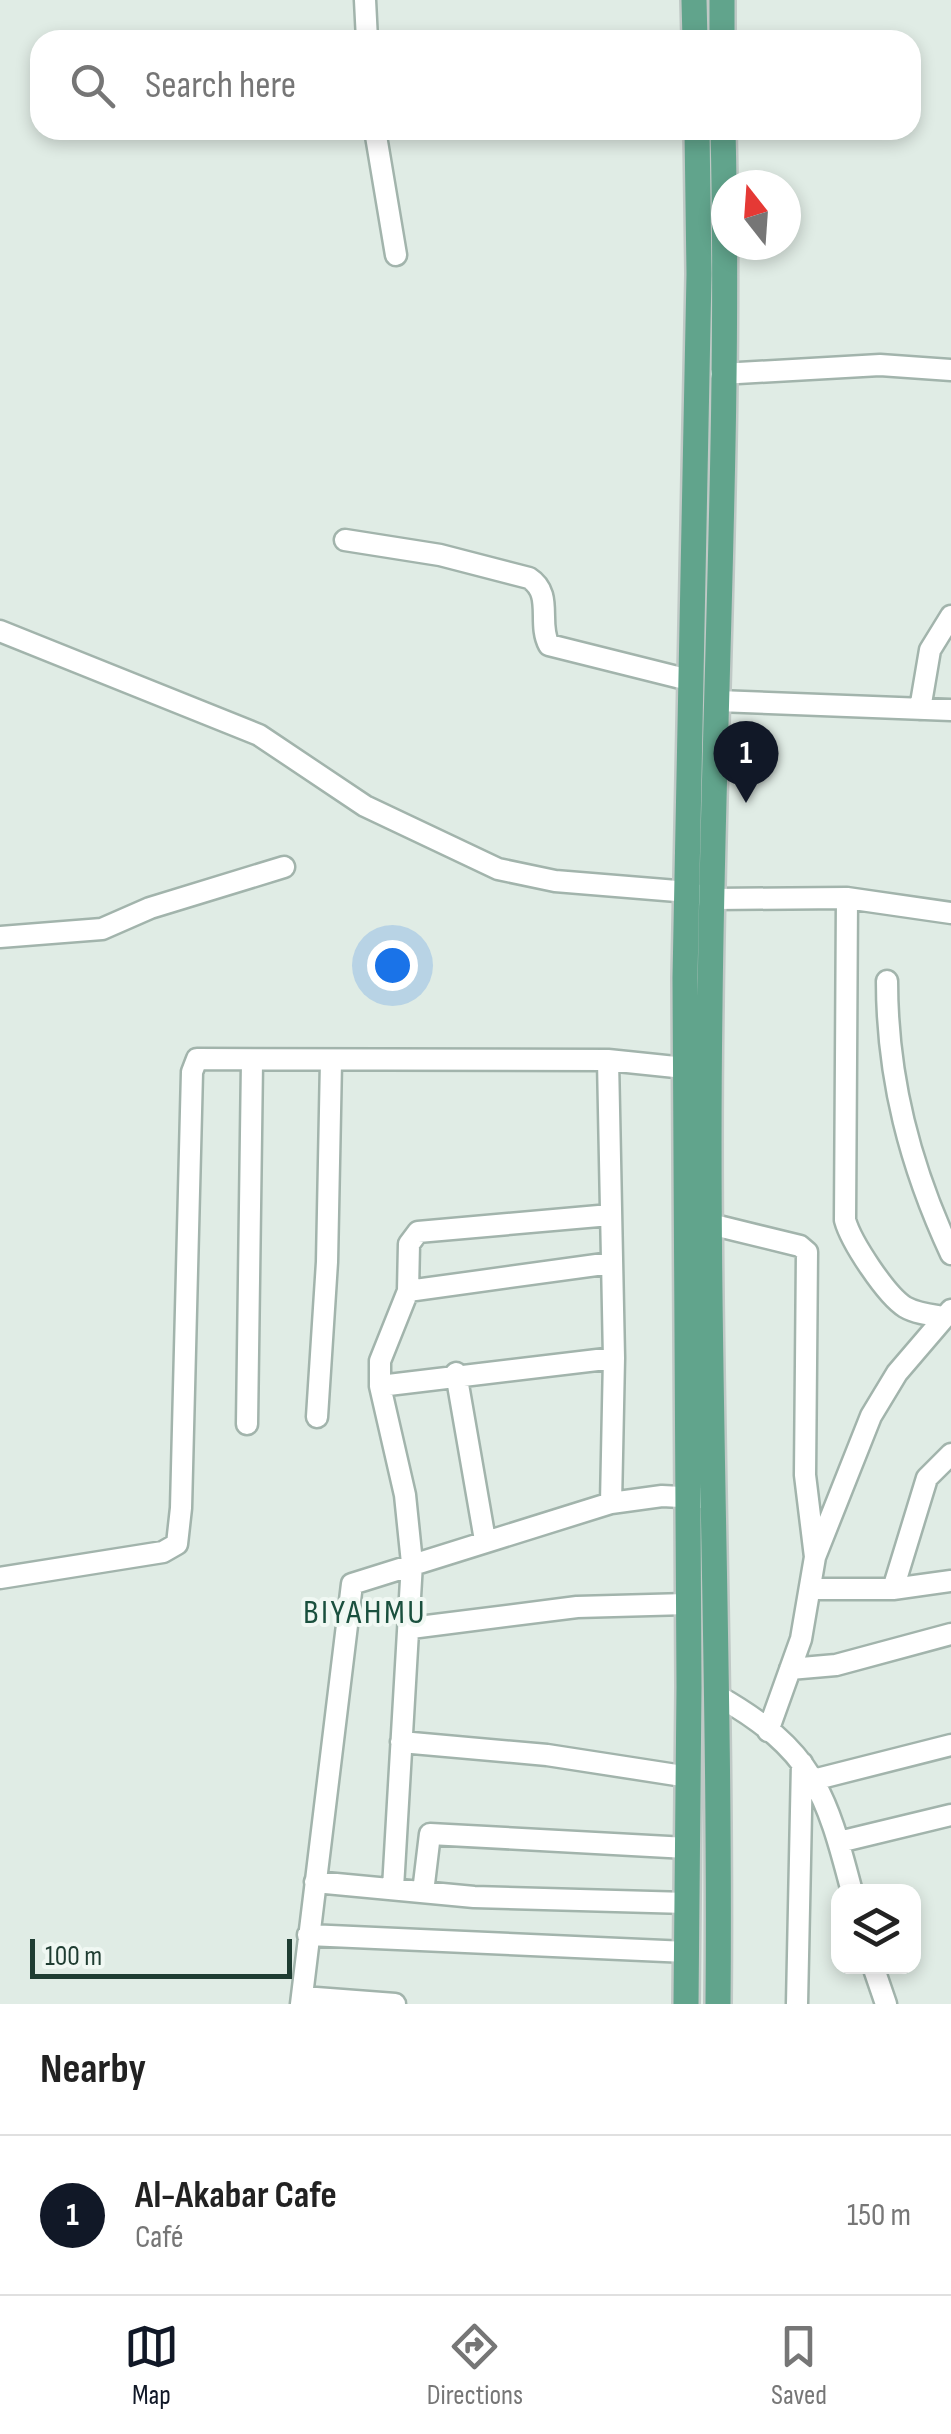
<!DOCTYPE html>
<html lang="en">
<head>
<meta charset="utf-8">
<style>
	body { margin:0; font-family:"Sofia Sans Condensed",sans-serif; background:#f2f2f2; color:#222 }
	.controls { position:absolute; right:30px; bottom:30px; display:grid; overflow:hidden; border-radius:20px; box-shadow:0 5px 15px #0003 }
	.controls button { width:90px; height:90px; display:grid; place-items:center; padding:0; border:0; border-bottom:2px solid #e0e0e0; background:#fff; color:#222; font:50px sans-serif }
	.compass { position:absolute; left:711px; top:170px; width:90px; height:90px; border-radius:50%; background:#fff; box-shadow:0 5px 15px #0003; rotate:343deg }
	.scale { position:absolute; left:30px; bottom:25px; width:262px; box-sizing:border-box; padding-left:10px; border:5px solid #1f3d32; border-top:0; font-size:28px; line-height:35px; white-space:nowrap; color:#1f3d32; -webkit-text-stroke:8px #f0f8f3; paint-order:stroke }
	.you { position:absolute; left:392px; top:965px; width:35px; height:35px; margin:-25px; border:8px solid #fff; border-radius:50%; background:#1a73e8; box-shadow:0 0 0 15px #1a73e833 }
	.badge { display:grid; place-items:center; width:65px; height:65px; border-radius:50%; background:#111827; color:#fff; font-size:32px; font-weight:700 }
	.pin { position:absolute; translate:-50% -82px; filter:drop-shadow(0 2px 5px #0008) }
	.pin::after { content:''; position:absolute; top:52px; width:35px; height:30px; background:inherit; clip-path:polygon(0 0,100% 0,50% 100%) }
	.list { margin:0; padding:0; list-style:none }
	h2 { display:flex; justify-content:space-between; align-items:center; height:130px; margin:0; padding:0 40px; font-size:42px }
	h2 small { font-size:32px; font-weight:400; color:#767676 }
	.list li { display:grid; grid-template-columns:65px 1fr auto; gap:30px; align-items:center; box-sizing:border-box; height:160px; padding:0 40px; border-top:2px solid #e0e0e0 }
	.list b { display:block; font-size:38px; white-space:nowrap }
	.list p { margin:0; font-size:32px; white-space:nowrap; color:#767676 }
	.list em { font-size:32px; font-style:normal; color:#767676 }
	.icon { flex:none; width:55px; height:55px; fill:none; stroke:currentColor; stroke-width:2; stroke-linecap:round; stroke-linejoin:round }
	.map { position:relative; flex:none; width:951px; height:2004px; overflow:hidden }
	.search { position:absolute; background:#fff; box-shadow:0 5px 15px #0003; left:30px; right:30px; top:30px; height:110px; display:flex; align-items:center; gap:25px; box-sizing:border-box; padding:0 35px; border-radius:30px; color:#767676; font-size:38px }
	.sheet { height:290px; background:#fff }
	nav { display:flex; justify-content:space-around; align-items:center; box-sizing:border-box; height:140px; border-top:2px solid #e0e0e0; background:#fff; font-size:28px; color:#767676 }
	nav a { display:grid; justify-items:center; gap:5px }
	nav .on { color:#111827 }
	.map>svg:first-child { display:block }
</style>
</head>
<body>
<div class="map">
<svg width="951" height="2004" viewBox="0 0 951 2004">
	<rect width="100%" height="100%" fill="#e0ece5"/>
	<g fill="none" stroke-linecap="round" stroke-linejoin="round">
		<defs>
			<path id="minor" d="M365,0L367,40
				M375,130L396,255
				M721,374L880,365L951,370
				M345,540L440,555L529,578C554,594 537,623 549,645L689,680
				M0,631L259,735L365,806L498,869L555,881L689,892L713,899L847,898L951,913
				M718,701L951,710
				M920,709L930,650L951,616
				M847,898L845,1220C851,1242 886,1295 905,1307C917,1314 932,1315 945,1317
				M0,937L102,929L150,908L284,867
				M887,981C887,1078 910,1166 951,1254
				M608,1060L614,1358L611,1503
				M710,1224L800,1246L807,1252L805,1475L815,1557
				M408,1291L611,1263
				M456,1373L485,1540
				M380,1386L614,1358
				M317,1417L327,1262L331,1061
				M247,1424L252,1062
				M0,1578L163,1552L177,1544L181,1508L192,1072L197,1059L608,1060L685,1068
				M811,1589H893L951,1581
				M893,1589L927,1478L951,1454
				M411,1628L577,1607L687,1604
				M790,1669L836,1665L951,1634
				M718,1696C813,1750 826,1792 852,1892
				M768,1731L801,1639L815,1557L871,1416L897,1373L951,1310
				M401,1742L547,1755L689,1777
				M817,1779L951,1745
				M839,1842L951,1815
				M315,1882L474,1897L687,1903
				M393,1888L412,1563L405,1495L380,1386V1361L408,1291L409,1244L418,1232L610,1215
				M423,1892L430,1834L687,1848
				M308,1935L687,1952
				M873,1966L886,2004
				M303,1997L395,2004
				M301,2004L352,1584L611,1503L662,1496L700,1498
				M797,2004L802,1763"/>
			<path id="major" d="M694,0L695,40
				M722,0V40
				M686,2004L689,1687L685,978L699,274L697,130
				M718,2004C721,1671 705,1339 710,1006C713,714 730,422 723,130"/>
		</defs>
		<!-- minor casing -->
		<use href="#minor" stroke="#a2b4ac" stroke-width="25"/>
		<!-- major casing -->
		<use href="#major" stroke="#c0c9c6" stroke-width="30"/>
		<!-- minor -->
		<use href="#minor" stroke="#fff" stroke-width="20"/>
		<!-- major -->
		<use href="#major" stroke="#61a48c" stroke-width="25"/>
	</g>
	<g text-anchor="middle" stroke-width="8" stroke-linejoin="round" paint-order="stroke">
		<!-- quarter labels -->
		<g font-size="35" letter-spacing="2.5" fill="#1a503e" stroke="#f0f8f3">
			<text x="365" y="1623">BIYAHMU</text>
		</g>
	</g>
</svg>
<div class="controls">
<button><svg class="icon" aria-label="layers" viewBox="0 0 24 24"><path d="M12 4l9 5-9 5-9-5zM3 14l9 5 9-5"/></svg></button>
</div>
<svg class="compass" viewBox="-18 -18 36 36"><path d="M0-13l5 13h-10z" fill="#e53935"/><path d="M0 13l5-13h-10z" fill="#767676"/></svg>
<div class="scale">100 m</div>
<div class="you"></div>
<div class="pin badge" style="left:746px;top:803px">1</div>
<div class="search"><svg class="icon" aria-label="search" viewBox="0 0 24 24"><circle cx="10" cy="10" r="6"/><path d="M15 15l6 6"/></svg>Search here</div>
</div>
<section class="sheet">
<h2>Nearby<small></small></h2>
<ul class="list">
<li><span class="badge">1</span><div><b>Al-Akabar Cafe</b><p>Café</p></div><em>150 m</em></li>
</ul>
</section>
<nav>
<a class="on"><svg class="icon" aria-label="map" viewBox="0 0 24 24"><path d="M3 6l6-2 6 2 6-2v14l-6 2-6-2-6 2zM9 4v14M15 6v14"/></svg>Map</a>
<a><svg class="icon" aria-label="directions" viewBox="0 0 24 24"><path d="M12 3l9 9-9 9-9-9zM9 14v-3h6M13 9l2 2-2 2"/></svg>Directions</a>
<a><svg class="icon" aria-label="saved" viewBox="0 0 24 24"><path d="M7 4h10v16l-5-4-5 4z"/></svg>Saved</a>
</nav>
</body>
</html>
